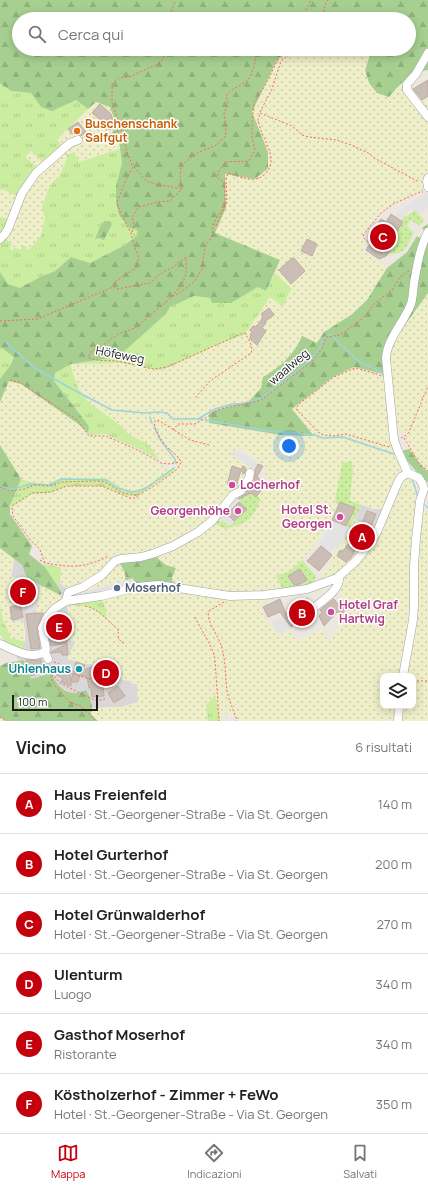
<!DOCTYPE html>
<html lang="it">
<head>
<meta charset="utf-8">
<style>
	body { margin:0; font-family:Manrope,sans-serif; background:#f2f2f2; color:#222 }
	.controls { position:absolute; right:12px; bottom:12px; display:grid; overflow:hidden; border-radius:8px; box-shadow:0 2px 10px #0003 }
	.controls button { width:36px; height:36px; display:grid; place-items:center; padding:0; border:0; border-bottom:1px solid #e0e0e0; background:#fff; color:#222; font:20px sans-serif }
	.scale { position:absolute; left:12px; bottom:10px; width:86px; box-sizing:border-box; padding-left:4px; border:2px solid #1b1b1b; border-top:0; font-size:11px; line-height:14px; white-space:nowrap; color:#1b1b1b; -webkit-text-stroke:3px #fff; paint-order:stroke }
	.you { position:absolute; left:289px; top:446px; width:14px; height:14px; margin:-10px; border:3px solid #fff; border-radius:50%; background:#1a73e8; box-shadow:0 0 0 6px #1a73e833 }
	.badge { display:grid; place-items:center; width:26px; height:26px; border-radius:50%; background:#c5000d; color:#fff; font-size:13px; font-weight:700 }
	.pin { position:absolute; translate:-50% -50%; border:2px solid #fff; box-shadow:0 1px 4px #0006 }
	.list { margin:0; padding:0; list-style:none }
	h2 { display:flex; justify-content:space-between; align-items:center; height:52px; margin:0; padding:0 16px; font-size:17px }
	h2 small { font-size:13px; font-weight:400; color:#767676 }
	.list li { display:grid; grid-template-columns:26px 1fr auto; gap:12px; align-items:center; box-sizing:border-box; height:60px; padding:0 16px; border-top:1px solid #e0e0e0 }
	.list b { display:block; font-size:15px; white-space:nowrap }
	.list p { margin:0; font-size:13px; white-space:nowrap; color:#767676 }
	.list em { font-size:13px; font-style:normal; color:#767676 }
	.icon { flex:none; width:22px; height:22px; fill:none; stroke:currentColor; stroke-width:2; stroke-linecap:round; stroke-linejoin:round }
	.map { position:relative; flex:none; width:428px; height:721px; overflow:hidden }
	.search { position:absolute; background:#fff; box-shadow:0 2px 10px #0003; left:12px; right:12px; top:12px; height:44px; display:flex; align-items:center; gap:10px; box-sizing:border-box; padding:0 14px; border-radius:22px; color:#767676; font-size:15px }
	.sheet { height:412px; background:#fff }
	nav { display:flex; justify-content:space-around; align-items:center; box-sizing:border-box; height:56px; border-top:1px solid #e0e0e0; background:#fff; font-size:11px; color:#767676 }
	nav a { display:grid; justify-items:center; gap:2px }
	nav .on { color:#c5000d }
	.map>svg:first-child { display:block }
</style>
</head>
<body>
<div class="map">
<svg width="428" height="721" viewBox="0 0 428 721">
	<defs>
		<pattern id="farmland-dots" width="8" height="8" patternUnits="userSpaceOnUse"><rect width="8" height="8" fill="#eeefc8"/><path d="M2 2h.1M6 6h.1" fill="none" stroke="#ccccab" stroke-width="1.8" stroke-linecap="round"/></pattern>
		<pattern id="grass-tufts" width="24" height="20" patternUnits="userSpaceOnUse"><rect width="24" height="20" fill="#caed9f"/><path d="M3 7l-1-3M5 7V3M7 7l1-3M15 17l-1-3M17 17v-4M19 17l1-3" fill="none" stroke="#adcb88"/></pattern>
		<pattern id="forest-firs" width="22" height="20" patternUnits="userSpaceOnUse"><rect width="22" height="20" fill="#a7d090"/><path d="M5 1l3.5 6h-7zM16 11l3.5 6h-7z" fill="#8fb27c"/></pattern>
		<pattern id="garden-dots" width="8" height="8" patternUnits="userSpaceOnUse"><rect width="8" height="8" fill="#caed9f"/><path d="M2 2h.1M6 6h.1" fill="none" stroke="#adcb88" stroke-width="1.8" stroke-linecap="round"/></pattern>
	</defs>
	<rect width="100%" height="100%" fill="#ede8df"/>
	<!-- residential -->
	<path fill="#d9d7d8" d="M362,505L373,509H385L377,532L354,519Z
		M14,559L22,565L27,578L41,584L36,612L62,600L60,595L62,593L58,587L57,584L60,582L63,586L68,589L76,642L99,665V662L106,661L114,664L119,672L117,674L120,678L122,680L131,681L137,683L138,702L121,707L93,708L91,700L61,688L55,682L51,672L42,676L31,679L24,660L18,661L16,655L12,622L9,606L18,604L16,599L19,578L11,577Z"/>
	<!-- farmland -->
	<path fill="url(#farmland-dots)" fill-rule="evenodd" d="M291,49H379L389,97L400,84L416,106L428,99V188L400,201L380,213L369,225L362,236L366,242L363,250L387,268L367,300L351,315L324,332L317,343L302,336L292,353L279,367L263,377L261,388L249,401L213,411L209,423L281,435L314,436L291,409L333,377L354,367L383,374L394,443L405,469L385,509H373L349,500L352,461L342,463L335,500L339,505L332,520H329L319,540L302,560L290,571L276,576L283,591L264,595L266,603L260,606L271,627L280,635L290,630L297,642L321,629L329,642L352,606L336,589L346,573L359,562L403,480L408,478L411,479L413,484L418,500L410,624L403,650L401,670L402,676H383V706H398L396,721H379L375,719L376,721H236L233,712L220,716L215,696L206,705L208,721H98L91,714L93,708L121,707L138,702L137,684H132L131,681L122,680L120,678L117,674L119,672L114,664L111,665L109,663L106,661L99,662V665L86,664L67,659L75,642L71,641L67,603L72,605L85,606L95,609L99,612L106,620V610L102,599L147,590H165L196,595L226,599L173,587L172,577L166,565L152,554L142,556L119,554L110,555L98,561L75,567L45,563L40,550L31,541L14,515L12,508L13,506L32,494L67,486H102L126,496H137L176,470L178,464L169,462L160,461L151,448L144,442L135,438L127,433L122,427L87,401L85,395L79,389L72,372L71,364L122,363L156,370H163L221,343L244,335L270,297L283,306L289,293L292,289L275,273L280,260L215,234L226,208L224,174L255,179L268,152L252,112L277,60ZM241,449L262,464L266,469L264,474L269,482L257,496L243,524L225,529L214,523L236,495L247,489L252,483L250,481L257,473L229,452Z
		M96,102L110,107L117,127L113,132L119,141L120,149L79,162L67,159L60,175L53,182L48,190L42,205L45,218L41,236L29,250H19L11,251L8,249L5,238L14,222L0,217V191L31,151L43,162L64,149L57,139Z
		M428,293V472L420,464L409,449L406,439V433L395,426L388,357L392,343Z
		M9,381L21,384L77,423L88,436H106L142,452L166,468L174,467L146,487L138,490L131,491L119,487L106,478H61L48,484L30,482L21,479L0,445V402Z
		M424,506L428,512V721H401L403,706H413V676H407L413,641L417,571Z
		M354,519L377,532L339,576L322,581L321,573L333,561L332,559L336,549H338Z
		M0,548L14,559L11,577L19,578L16,599L18,604L9,607L12,622L23,620L26,634L25,642L10,638L8,630L3,621L0,605Z
		M119,555L137,556L123,558L98,577L68,589L63,586L60,582L61,567L75,568L80,567L98,562L110,556Z
		M118,561L125,573L126,577L125,581L100,588L83,592L82,588Z
		M41,584L60,595L62,600L50,613L36,612Z"/>
	<!-- grass -->
	<path fill="url(#grass-tufts)" d="M0,83L11,91L31,93L41,107L76,100L88,109L57,139L64,149L43,162L31,151L25,157L41,170L21,198L2,189L0,191Z
		M120,149L122,163L116,202L119,215L129,228L137,230L138,235L125,245L90,263L71,257L55,271L40,277L20,288L8,284L0,272V217L14,221L5,238L12,244L9,249L11,251L16,247L19,250L24,245L29,250L41,236L45,218L42,206L48,190L53,182L60,175L67,159V155L74,152L79,162Z
		M275,273L292,289L289,293L283,307L270,297L244,335L221,343L163,370H156L122,363L71,364C72,372 75,383 80,390C83,394 85,395 87,401L122,427L127,433L135,438L144,442L151,448L160,461L143,451L105,434L90,435L88,433L89,426L54,381L55,373L71,364L118,357L166,314L170,307L194,296L210,298L231,303L258,287L266,291Z
		M2,348L14,357L11,364L0,379V349Z
		M174,467L176,470L137,496H126L102,486H67L50,493L32,494L15,505L13,506L10,505L21,479L30,482L48,484L61,478H106L119,487L131,491L138,490L146,487Z
		M42,564L61,567L60,582L57,584L58,587L45,567Z
		M102,599L106,610V620C99,612 92,606 81,606C76,606 72,605 67,603Z
		M0,605L3,621L8,630L10,638L25,642L22,651L7,646L0,634Z
		M215,695L220,716V721H208L206,705Z"/>
	<!-- forest -->
	<path fill="url(#forest-firs)" d="M0,0H428V70L423,71L400,84L389,97L377,93L369,83L365,70L370,55L379,49H409V19H19V49H291L277,60L252,112L268,152V168L255,179L225,174L226,208L215,233L280,260L266,291L258,287L231,303H212L210,298L194,296L170,307L166,314L118,357L71,364L55,373L54,381L89,426L88,433L77,423L21,384L9,381L0,402V379L11,364L14,357L2,348L0,349V272L8,284L20,288L40,277L55,271L71,257L90,263L125,245L138,235L137,230L129,228L119,215L116,202V186L122,163L119,141L112,132L117,127L110,107L96,102L88,109L76,100L52,111L41,107L31,93L11,91L0,83Z
		M104,221H110L112,224L104,240L99,238L95,239L100,227Z
		M428,224V293L392,343L383,374L354,367L333,377L292,409L314,436L281,435L209,423V414L213,411L249,401L261,388L263,377C280,367 294,355 302,336L317,343L324,332L351,315L367,300L387,268L407,252L417,236L420,238L425,231L422,228Z
		M0,445L21,479L10,505V514L32,546L29,554L45,567L62,593L60,595L27,578L22,565L0,548Z
		M409,449L420,464L428,472V482L426,481C422,476 418,474 414,469C409,463 405,458 401,451Z
		M152,554L166,565L176,568L172,577L173,587H137L133,579L125,581C127,573 122,567 118,561Z
		M24,660L31,679L42,676L51,672C55,682 61,692 74,693C77,694 83,691 86,690C90,698 94,704 91,714L98,721H6L0,717V666L6,663Z"/>
	<!-- garden -->
	<path fill="url(#garden-dots)" d="M415,210L424,220L419,226L411,220L407,226L414,233C408,244 404,257 389,253L392,249L389,246L397,231L404,222L401,220L406,215L407,216Z
		M352,461L353,472L350,497L349,500L362,505L349,528L346,526L355,508L340,502L339,505L336,503L335,500L342,463Z
		M251,493L257,496L261,500C251,521 248,523 225,529L214,523L217,520L218,521H224L230,526L246,510L238,499Z
		M302,560L316,576L314,582L299,588L283,591L276,576L290,571Z"/>
	<!-- parking -->
	<path fill="#e3e3e3" d="M428,192V208L419,214L412,208L400,219L395,215L412,201Z
		M229,452L242,453L248,456L257,464L254,471Z
		M235,494L239,500L227,514L234,521L229,526L224,521H218L217,520Z
		M329,520H332L349,528L338,550L334,547L329,553L318,544L323,537L325,538L327,535L325,533L329,529L327,526Z
		M133,578L137,587L84,598L83,592L100,588Z
		M31,586H36L34,600L37,601L36,609L31,612L26,613L28,601H30Z
		M282,616L291,629L281,634L275,630L272,621Z"/>
	<g fill="none" stroke-linecap="round" stroke-linejoin="round">
		<!-- stream -->
		<path stroke="#9bd4df" stroke-width="1.5" d="M5,341L33,367L72,389L112,410L145,413L159,412L167,413L173,419H202
			M150,417L152,423
			M198,419L215,409L232,404H241L261,399L310,361L321,347L325,337L331,335L357,360L381,372L384,377
			M205,420L269,431L315,435L323,438L343,437L397,455
			M154,427L161,441L175,459L176,463
			M412,479L415,487L417,495
			M0,486L10,490L31,484L49,485L62,479L106,480L118,488L131,492L139,491L146,488L174,468
			M425,505L428,508"/>
	</g>
	<!-- building -->
	<path fill="#c9bdb5" stroke="#c0aca0" d="M428,80V96L422,100L413,89Z
		M100,104L111,114L115,128L109,130L108,126H105L104,123L92,113Z
		M78,122L86,132L81,136L76,135L75,133L72,134L68,129Z
		M391,214L403,222L397,231L389,246L392,249L386,256L379,259L366,250L371,242L369,240L381,219L386,222Z
		M307,239L317,244L312,256L301,251Z
		M292,258H294L305,271L291,284L279,270Z
		M269,308L274,315L264,322L266,323L262,328L266,331L257,345L250,339L251,335H250L252,332L250,330L253,326L255,327L257,325H258L263,317L261,314Z
		M258,464L263,466L257,477L266,484L256,497L251,493L238,499L245,494L254,481L255,474V470Z
		M232,466L241,469L244,466L246,469L244,474L241,470L236,487L227,485Z
		M239,502L247,509L234,521L227,514Z
		M340,502L355,508L346,526L332,520Z
		M367,511L376,514L370,529L364,542L359,540L354,548L356,549L351,558L346,562L337,556L340,550L342,552L351,541L358,527L360,528Z
		M321,546L332,555L319,571L307,561Z
		M300,569L307,580L300,584L294,585L288,576Z
		M19,583L31,586L30,601L17,598Z
		M307,598L311,604V607L313,610L291,627L280,612L268,617L263,607L280,599L286,614Z
		M334,599L338,604L339,603L342,606L353,604L345,610L342,614L339,612H337L324,626L319,616L322,613L320,610Z
		M20,605L23,617L12,620L10,607Z
		M43,613L37,629L40,648L31,649L26,614Z
		M65,619V621H66L67,643L51,646L49,635H52L51,625H50L52,620Z
		M67,644L68,655H62L61,652L51,653V652Z
		M26,660H41L45,671L31,676Z
		M76,662L85,665L83,670L92,667L97,668L110,667V675L99,676L101,687H103L104,696L92,697L91,688H89L87,677L80,675L78,682H71V686L61,682L63,678L56,675L59,666L65,668L64,671L70,673L71,681Z
		M118,686L125,696L114,703L108,693Z"/>
	<g fill="none" stroke-linecap="round" stroke-linejoin="round">
		<defs>
			<path id="minor" d="M428,53L416,74L407,84V90L428,117
				M428,178L427,181L428,187
				M0,239L5,234L8,229L22,193L36,173L70,143L78,140
				M408,473L398,451L394,440L386,358C387,339 404,322 411,304C413,298 413,290 414,283C417,266 420,247 428,232
				M66,601L68,593L69,592L83,587L102,575L115,561L121,559L141,557L152,554L173,546L198,532L212,521L233,495L241,491L249,478L250,473
				M316,606C325,599 341,589 339,576
				M0,644C14,650 31,660 45,652
				M48,659L45,652L46,649L42,628L48,616L54,609L66,601L101,596L137,587L158,585L230,596L264,595L307,589L337,578L356,561L371,542L377,532L398,482L401,477L408,473L419,478L422,483L424,489L420,501L416,539L414,566V606L413,620L403,676
				M398,721L399,706"/>
		</defs>
		<!-- minor casing -->
		<use href="#minor" stroke="#a2a2a2" stroke-width="9"/>
		<!-- path -->
		<path stroke="#ff645e" stroke-width="1" stroke-dasharray="2 2" stroke-linecap="butt" d="M169,19L175,0
			M298,19L305,12L311,0
			M319,19C325,14 323,6 328,0
			M167,49V52L160,63L129,77L119,78L112,84V103L124,137L126,149L133,167L127,177L117,202L120,212L131,233L134,245L139,258L136,268L115,282L113,286L117,289L150,283L160,274L173,267L186,257V274L183,282L172,297L135,328L118,334L102,346L92,351L88,357C96,362 107,360 116,361C129,363 142,367 154,369L167,367L241,334L245,333C248,339 254,346 251,353L210,381L195,398
			M260,112L272,89L281,61L297,49
			M84,137L90,134L99,139L121,130
			M134,167C138,171 142,178 147,181C155,185 172,186 181,189
			M213,224L216,226L227,202L226,179L228,173C240,177 256,184 265,174C279,160 265,143 260,128C260,125 258,122 258,119C259,117 260,115 260,113L292,126L302,135L309,137L337,140L351,145L368,153L376,159L419,182
			M132,232L134,225L132,217L139,207L157,202L170,201L182,189L180,177L181,165L197,153L215,146L225,137L226,127L224,113L228,103L226,96C232,88 241,86 248,80C253,75 256,57 258,49
			M368,242L363,237L364,234L381,213L393,204L420,192H423
			M172,296L178,294L195,281L202,269L205,246L212,237L213,224L216,219L222,210L225,200L224,182L218,178V172L226,162C234,161 240,162 249,161L255,150L252,138V124L254,102L265,86L282,51L285,49
			M0,321L38,319L113,287
			M381,376L377,374L355,368L334,377L299,404L296,409L318,432L323,435L333,436L346,434L389,447
			M10,380L21,383L77,420L89,436H106L142,452L161,463L168,464L180,462
			M173,430L178,424H195L204,419L220,409L231,406L242,405L261,400L311,362L322,348L326,337L340,335L357,323L367,314L374,304L392,290L400,277L410,270
			M401,438L405,436L409,432L428,386
			M404,438L419,463L428,471
			M0,487L10,491L25,489L34,485L49,486L62,482L97,481L105,482L123,493L136,495L140,494L154,486L175,471L179,467L181,462C178,455 173,453 168,448C162,442 156,432 154,423L155,421L158,420L190,440L209,445
			M40,560C46,564 51,564 58,565C79,568 90,565 109,556
			M45,563L40,550L37,546L31,541L13,516L12,508V506L32,493L50,492L67,486H102L130,498H135L139,495
			M224,602L209,611C205,620 218,635 221,645C226,660 225,676 227,691C229,701 234,711 237,721
			M85,606C100,609 107,621 119,630C117,635 118,641 124,643
			M195,617C201,631 212,644 215,659L219,721
			M54,662L64,666L68,672L89,679L111,676L117,672
			M51,665L55,677L60,683L94,700H102L106,698
			M52,671V682L69,702L81,706L96,721
			M413,681H428
			M0,717L6,721"/>
		<!-- minor -->
		<use href="#minor" stroke="#fff" stroke-width="8"/>
	</g>
	<!-- markers -->
	<circle fill="#e8710a" stroke="#fff" stroke-width="1.5" cx="77" cy="131" r="4"/>
	<g fill="#d1479c" stroke="#fff" stroke-width="1.5">
		<circle cx="232" cy="485" r="4"/>
		<circle cx="238" cy="511" r="4"/>
		<circle cx="340" cy="517" r="4"/>
		<circle cx="331" cy="612" r="4"/>
	</g>
	<circle fill="#5c6f8a" stroke="#fff" stroke-width="1.5" cx="117" cy="588" r="4"/>
	<circle fill="#0f9aa8" stroke="#fff" stroke-width="1.5" cx="79" cy="669" r="4"/>
	<g text-anchor="middle" stroke-width="3" stroke-linejoin="round" paint-order="stroke">
		<!-- food labels -->
		<g font-size="12" font-weight="bold" fill="#c56008" stroke="#fff" text-anchor="start">
			<text x="85" y="128">Buschenschank<tspan x="85" dy="14">Salfgut</tspan></text>
		</g>
		<!-- street labels -->
		<g font-size="12" fill="#1b1b1b" stroke="#fff">
			<text transform="translate(120 355) rotate(11)" y="4">Höfeweg</text>
			<text transform="translate(289 367) rotate(-40)" y="4">waalweg</text>
		</g>
		<!-- hotel labels -->
		<g font-size="12" font-weight="bold" fill="#b23c85" stroke="#fff" text-anchor="start">
			<text x="240" y="489">Locherhof</text>
			<text x="332" y="514" text-anchor="end">Hotel St.<tspan x="332" dy="14">Georgen</tspan></text>
			<text x="230" y="515" text-anchor="end">Georgenhöhe</text>
			<text x="339" y="609">Hotel Graf<tspan x="339" dy="14">Hartwig</tspan></text>
		</g>
		<!-- service labels -->
		<g font-size="12" font-weight="bold" fill="#4e5e75" stroke="#fff" text-anchor="start">
			<text x="125" y="592">Moserhof</text>
		</g>
		<!-- culture labels -->
		<g font-size="12" font-weight="bold" fill="#0d838f" stroke="#fff" text-anchor="end">
			<text x="71" y="673">Uhlenhaus</text>
		</g>
	</g>
</svg>
<div class="controls">
<button><svg class="icon" aria-label="layers" viewBox="0 0 24 24"><path d="M12 4l9 5-9 5-9-5zM3 14l9 5 9-5"/></svg></button>
</div>
<div class="scale">100 m</div>
<div class="you"></div>
<div class="pin badge" style="left:362px;top:537px">A</div>
<div class="pin badge" style="left:302px;top:613px">B</div>
<div class="pin badge" style="left:383px;top:237px">C</div>
<div class="pin badge" style="left:106px;top:673px">D</div>
<div class="pin badge" style="left:59px;top:627px">E</div>
<div class="pin badge" style="left:23px;top:592px">F</div>
<div class="search"><svg class="icon" aria-label="search" viewBox="0 0 24 24"><circle cx="10" cy="10" r="6"/><path d="M15 15l6 6"/></svg>Cerca qui</div>
</div>
<section class="sheet">
<h2>Vicino<small>6 risultati</small></h2>
<ul class="list">
<li><span class="badge">A</span><div><b>Haus Freienfeld</b><p>Hotel · St.-Georgener-Straße - Via St. Georgen</p></div><em>140 m</em></li>
<li><span class="badge">B</span><div><b>Hotel Gurterhof</b><p>Hotel · St.-Georgener-Straße - Via St. Georgen</p></div><em>200 m</em></li>
<li><span class="badge">C</span><div><b>Hotel Grünwalderhof</b><p>Hotel · St.-Georgener-Straße - Via St. Georgen</p></div><em>270 m</em></li>
<li><span class="badge">D</span><div><b>Ulenturm</b><p>Luogo</p></div><em>340 m</em></li>
<li><span class="badge">E</span><div><b>Gasthof Moserhof</b><p>Ristorante</p></div><em>340 m</em></li>
<li><span class="badge">F</span><div><b>Köstholzerhof - Zimmer + FeWo</b><p>Hotel · St.-Georgener-Straße - Via St. Georgen</p></div><em>350 m</em></li>
</ul>
</section>
<nav>
<a class="on"><svg class="icon" aria-label="map" viewBox="0 0 24 24"><path d="M3 6l6-2 6 2 6-2v14l-6 2-6-2-6 2zM9 4v14M15 6v14"/></svg>Mappa</a>
<a><svg class="icon" aria-label="directions" viewBox="0 0 24 24"><path d="M12 3l9 9-9 9-9-9zM9 14v-3h6M13 9l2 2-2 2"/></svg>Indicazioni</a>
<a><svg class="icon" aria-label="saved" viewBox="0 0 24 24"><path d="M7 4h10v16l-5-4-5 4z"/></svg>Salvati</a>
</nav>
</body>
</html>
